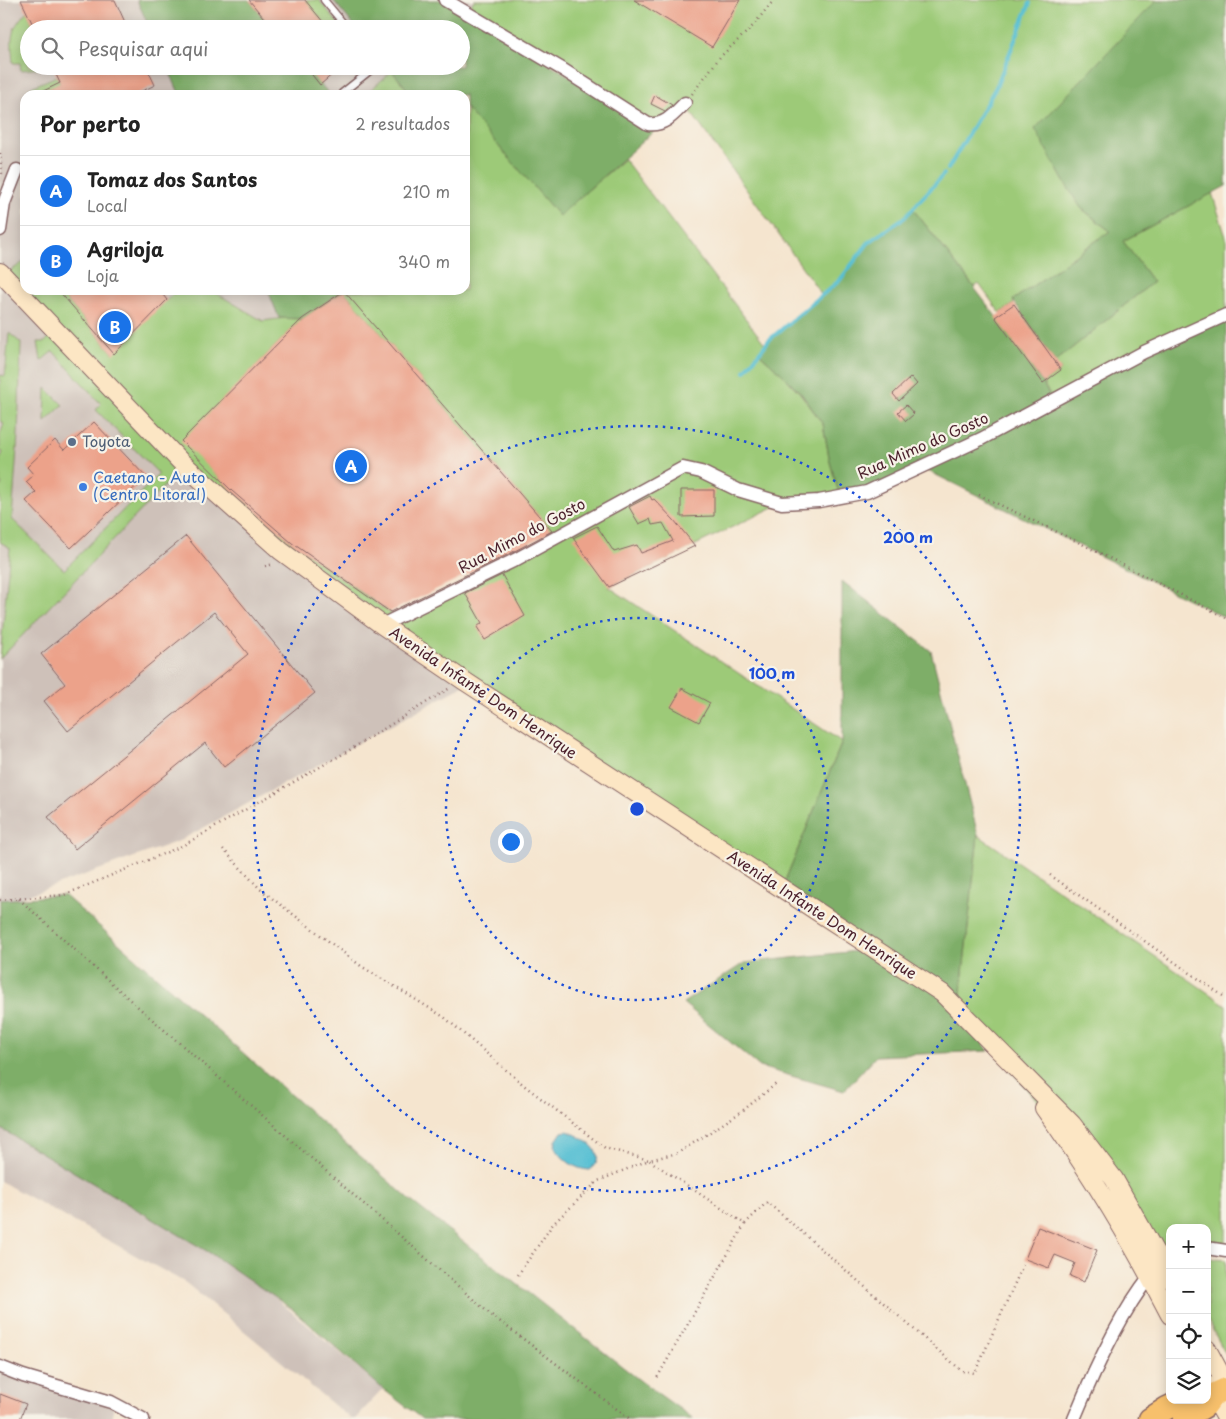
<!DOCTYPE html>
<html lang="pt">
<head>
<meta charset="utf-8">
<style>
	body { margin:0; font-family:"Playpen Sans",sans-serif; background:#f2f2f2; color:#222 }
	.controls { position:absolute; right:15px; bottom:15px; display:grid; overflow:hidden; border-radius:10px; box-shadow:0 2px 12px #0003 }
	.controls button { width:45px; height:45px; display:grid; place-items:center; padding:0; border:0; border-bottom:1px solid #e0e0e0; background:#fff; color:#222; font:25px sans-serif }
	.you { position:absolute; left:510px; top:841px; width:18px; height:18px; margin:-12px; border:4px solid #fff; border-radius:50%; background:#1a73e8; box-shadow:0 0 0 8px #1a73e833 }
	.badge { display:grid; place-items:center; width:32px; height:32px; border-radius:50%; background:#1a73e8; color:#fff; font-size:16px; font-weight:700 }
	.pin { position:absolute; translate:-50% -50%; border:2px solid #fff; box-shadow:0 1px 5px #0006 }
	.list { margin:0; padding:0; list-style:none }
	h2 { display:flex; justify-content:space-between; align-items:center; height:65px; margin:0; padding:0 20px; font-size:21px }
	h2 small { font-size:16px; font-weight:400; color:#767676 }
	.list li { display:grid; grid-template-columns:32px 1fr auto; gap:15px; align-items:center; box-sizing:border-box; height:70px; padding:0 20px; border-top:1px solid #e0e0e0 }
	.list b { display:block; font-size:19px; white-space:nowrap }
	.list p { margin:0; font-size:16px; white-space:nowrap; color:#767676 }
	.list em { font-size:16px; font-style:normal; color:#767676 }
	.icon { flex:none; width:28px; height:28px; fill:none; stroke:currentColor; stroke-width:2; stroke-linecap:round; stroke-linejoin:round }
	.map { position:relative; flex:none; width:1226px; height:1419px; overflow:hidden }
	.search { position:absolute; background:#fff; box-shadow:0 2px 12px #0003; left:20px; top:20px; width:450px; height:55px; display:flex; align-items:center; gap:12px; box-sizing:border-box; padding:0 18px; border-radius:28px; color:#767676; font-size:19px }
	.panel { position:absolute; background:#fff; box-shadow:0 2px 12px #0003; left:20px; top:90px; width:450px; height:205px; border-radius:15px }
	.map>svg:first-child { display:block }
</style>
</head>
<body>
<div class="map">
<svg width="1226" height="1419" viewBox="0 0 1226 1419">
	<rect width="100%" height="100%" fill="#f7f3e8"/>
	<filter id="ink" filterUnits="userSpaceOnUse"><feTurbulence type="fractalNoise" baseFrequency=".02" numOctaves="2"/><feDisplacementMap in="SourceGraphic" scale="10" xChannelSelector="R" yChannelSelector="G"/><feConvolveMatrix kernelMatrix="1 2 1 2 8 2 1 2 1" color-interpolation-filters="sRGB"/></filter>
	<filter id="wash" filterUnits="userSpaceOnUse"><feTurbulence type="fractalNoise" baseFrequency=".0096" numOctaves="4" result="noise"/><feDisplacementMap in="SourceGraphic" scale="20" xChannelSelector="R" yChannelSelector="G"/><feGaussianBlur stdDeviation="1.12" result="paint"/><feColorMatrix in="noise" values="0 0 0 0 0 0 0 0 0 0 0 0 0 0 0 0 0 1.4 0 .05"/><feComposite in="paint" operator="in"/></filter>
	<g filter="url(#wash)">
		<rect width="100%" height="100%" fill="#f5e5cf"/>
		<!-- industrial -->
		<path fill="#cec1b9" d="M0,0H478L461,29H29V66H441L425,95H25V290H465L711,446L370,619L467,684L179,841L6,903L0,919Z
			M0,1123L212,1245L383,1389L355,1419H351L186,1283L0,1181Z
			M0,1362L113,1407V1419H0Z"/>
		<!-- green -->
		<path fill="#9dca78" stroke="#747452" d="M305,0H319L343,29H329Z
			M474,0H1203L1081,208L1110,231L1013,300L1014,304L1000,313L979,284L974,287L913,209L905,217L869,242L840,280L822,295L685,104L656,125L467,13Z
			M27,11L35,29H29V66L53,67L21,70L20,63H13C11,37 9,31 27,11Z
			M392,71L412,95H365Z
			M57,76L60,83L37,95H28L29,88Z
			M466,106L559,215L624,159L765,344L759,353L781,373L800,393L823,424L830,462L840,497L782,503L609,587L842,742L782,888L463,680L180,462L169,481L0,659L10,548L0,542V488L2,484L0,483V460L3,452L0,451V435L4,423L0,421V375L5,376L9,333L21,343L18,434L12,519L64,570L159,474L96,410L101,404L53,351L41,361L38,342H45L56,330L3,276L25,261V290H58L113,353L177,290H211L263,321L285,318L302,319L182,441L232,491L292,543L397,618L557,537L344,291L465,290Z
			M1212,193L1226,237V315L1053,401L1043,383L1061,370L1055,362L1153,282L1123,241Z
			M46,388L63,405L45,422Z
			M978,835L1226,1005V1251L1207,1248V1228H1170V1262L1137,1217L959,1010Z
			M1207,1258L1226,1260V1355L1207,1319Z"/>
		<!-- forest -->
		<path fill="#7eae68" stroke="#64664a" d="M137,0H249L273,29H150Z
			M333,0H445L641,120L665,121L559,216L465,107V95H412L388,66H461V29H357Z
			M1157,0H1226V186L1123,241L1153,282L1055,362L1013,300L1110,231L1081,208L1063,180L1035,129Z
			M167,66H305L330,95H180Z
			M913,209C961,271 1012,333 1053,400L1226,315V618L922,468L840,497L830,462L823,424L800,392L781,373L759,353L769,340L840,280L869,242L905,217Z
			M268,290H345L302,319L279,318Z
			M842,581L931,651L978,835L959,1010L989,1051L876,1056L844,1091L760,1067L683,1003L744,963L876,949L782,888L842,742Z
			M64,895L410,1200L642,1382L694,1419H422L383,1389L292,1309L210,1253L0,1128V900Z"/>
		<!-- water -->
		<path fill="#56bfd3" stroke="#506f7f" d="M567,1131C582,1136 612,1154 589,1170C574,1169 563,1160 555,1147L556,1141L562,1132Z"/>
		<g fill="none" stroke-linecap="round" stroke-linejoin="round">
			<!-- stream -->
			<path stroke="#56bfd3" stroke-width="4" d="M948,169L996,87L1030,3
				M745,371L769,340L840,280L869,242L905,217L944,174"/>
		</g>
		<g id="blocks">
			<!-- building -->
			<path fill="#eca28a" d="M21,0H115L128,29H35Z
				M249,0H305L329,29H273Z
				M634,0H740L712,47Z
				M52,66H146L155,85L134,95H35L60,83Z
				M305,66H342L320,85Z
				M655,95L672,105L665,111L651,104Z
				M58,290H159L167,300L114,354Z
				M344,291L552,531L511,553L390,612L292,543L232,491L181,441L302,319Z
				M1014,304L1061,370L1043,383L995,317Z
				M911,377L917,384L899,401L893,394Z
				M906,405L914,414L906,421L898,412Z
				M94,422L146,477L71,548L26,501L36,492L26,482L34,475L27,467L55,440L64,450Z
				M681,490H714V516L681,517Z
				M650,496L652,500L654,499L674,520L695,546L609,587L573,538L597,526L614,552L637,545L641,553L673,541L663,523L652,525L650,519L639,524L629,507Z
				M186,536L315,693L224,767L205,743L75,849L48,817L248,654L214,612L68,731L44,701L65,684L41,654Z
				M502,575L525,616L485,640L477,627L482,623L465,593Z
				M682,688L710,703L699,722L671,707Z
				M1038,1227L1097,1250L1084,1282L1070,1276L1075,1263L1055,1255L1049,1268L1025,1259Z
				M0,1394L26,1404L20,1419H0Z"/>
		</g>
	</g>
	<g filter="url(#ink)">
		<use href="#blocks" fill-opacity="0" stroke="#866464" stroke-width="1"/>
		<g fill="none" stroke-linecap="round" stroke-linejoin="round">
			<defs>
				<path id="lane" d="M324,0L348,29
					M342,93L376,66"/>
				<path id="street" d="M445,0L562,69L648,124C665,126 674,114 685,103
					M0,230L4,203L17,170
					M382,625L515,560L683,468L701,472L738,490L782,503L819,501L867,492L981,439L1144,352L1226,315
					M1207,1248L1226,1251
					M0,1367L23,1376L111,1402L143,1419
					M1074,1419C1093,1373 1119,1315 1150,1276"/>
				<path id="secondary" d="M0,272L180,461L281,551L382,625L463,680L942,993L1072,1124L1114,1179L1170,1279
					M1044,1108C1091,1173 1133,1243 1170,1315
					M1207,1349L1226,1384
					M1207,1385L1226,1418"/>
				<path id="highway" d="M1150,1419L1167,1408L1184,1400
					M1184,1419L1205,1406L1213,1395L1226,1389"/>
			</defs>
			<!-- lane casing -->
			<use href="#lane" stroke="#866464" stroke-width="9"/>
			<!-- street casing -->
			<use href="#street" stroke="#866464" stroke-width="15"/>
			<!-- secondary casing -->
			<use href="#secondary" stroke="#866464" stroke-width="20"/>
			<!-- highway casing -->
			<use href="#highway" stroke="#866464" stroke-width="25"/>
			<!-- path -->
			<path stroke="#866464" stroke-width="2.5" stroke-dasharray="1 4" stroke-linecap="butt" d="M692,94L720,57L751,28L774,0
				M0,153L2,174
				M979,495L1078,542L1226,618
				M265,566L274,564
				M223,849L260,889L361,966L444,1017L525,1086L605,1148L649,1160L678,1153L741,1112L776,1084
				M1050,875L1226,998
				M19,899L130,1000L490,1314L630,1419
				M0,900L64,895L182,846L348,751L450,688
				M745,1224L767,1202L962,1371L975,1373L1023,1265
				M518,1275L553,1224L598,1181L649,1160L745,1224L657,1378"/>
			<!-- lane -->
			<use href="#lane" stroke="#fff" stroke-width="6"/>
			<!-- street -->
			<use href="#street" stroke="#fff" stroke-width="12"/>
			<!-- secondary -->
			<use href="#secondary" stroke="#fce6c4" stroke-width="18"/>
			<!-- highway -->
			<use href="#highway" stroke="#f7c06c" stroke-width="22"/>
		</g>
	</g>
	<!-- distance rings -->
	<g fill="none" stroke="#1d4ed8" stroke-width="2.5" stroke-dasharray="2.5 5">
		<circle cx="637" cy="809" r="191"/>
		<circle cx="637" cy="809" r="383"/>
	</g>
	<!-- markers -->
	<circle fill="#5c6f8a" stroke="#f7f3e8" stroke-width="2" cx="72" cy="442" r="5"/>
	<circle fill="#3f7fe0" stroke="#f7f3e8" stroke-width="2" cx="83" cy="487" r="5"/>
	<g text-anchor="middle" stroke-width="4.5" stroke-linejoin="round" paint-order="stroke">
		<!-- service labels -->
		<g font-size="15" fill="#4e5e75" stroke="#f7f3e8" text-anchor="start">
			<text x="82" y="447">Toyota</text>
		</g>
		<!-- street labels -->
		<g font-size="15" fill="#4a1f2b" stroke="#f7f3e8">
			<text transform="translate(923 446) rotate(-24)" y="5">Rua Mimo do Gosto</text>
			<text transform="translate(522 536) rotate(-28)" y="5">Rua Mimo do Gosto</text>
			<text transform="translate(483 693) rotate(34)" y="5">Avenida Infante Dom Henrique</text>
			<text transform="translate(822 915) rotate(33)" y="5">Avenida Infante Dom Henrique</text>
		</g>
		<!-- shop labels -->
		<g font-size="15" fill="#366cbe" stroke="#f7f3e8" text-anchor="start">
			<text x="93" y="483">Caetano - Auto<tspan x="93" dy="17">(Centro Litoral)</tspan></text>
		</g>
	</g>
	<circle cx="637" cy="809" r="8" fill="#1d4ed8" stroke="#f7f3e8" stroke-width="2.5"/>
	<g font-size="15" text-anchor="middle" font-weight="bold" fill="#1d4ed8" stroke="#f7f3e8" stroke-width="4.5" stroke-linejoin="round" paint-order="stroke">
		<text x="908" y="543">200 m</text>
		<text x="772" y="679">100 m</text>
	</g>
</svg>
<div class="controls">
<button>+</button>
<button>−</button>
<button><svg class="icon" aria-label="locate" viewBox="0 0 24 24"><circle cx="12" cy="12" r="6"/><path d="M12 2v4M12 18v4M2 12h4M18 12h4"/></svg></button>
<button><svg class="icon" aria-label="layers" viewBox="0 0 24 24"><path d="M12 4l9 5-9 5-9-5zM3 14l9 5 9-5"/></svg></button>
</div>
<div class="you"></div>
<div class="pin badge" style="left:351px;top:466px">A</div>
<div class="pin badge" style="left:115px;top:327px">B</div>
<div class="search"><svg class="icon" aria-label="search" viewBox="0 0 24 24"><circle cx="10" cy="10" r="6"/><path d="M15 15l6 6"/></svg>Pesquisar aqui</div>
<section class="panel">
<h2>Por perto<small>2 resultados</small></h2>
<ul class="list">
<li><span class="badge">A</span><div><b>Tomaz dos Santos</b><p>Local</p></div><em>210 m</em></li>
<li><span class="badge">B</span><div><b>Agriloja</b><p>Loja</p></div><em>340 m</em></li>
</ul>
</section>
</div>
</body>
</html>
